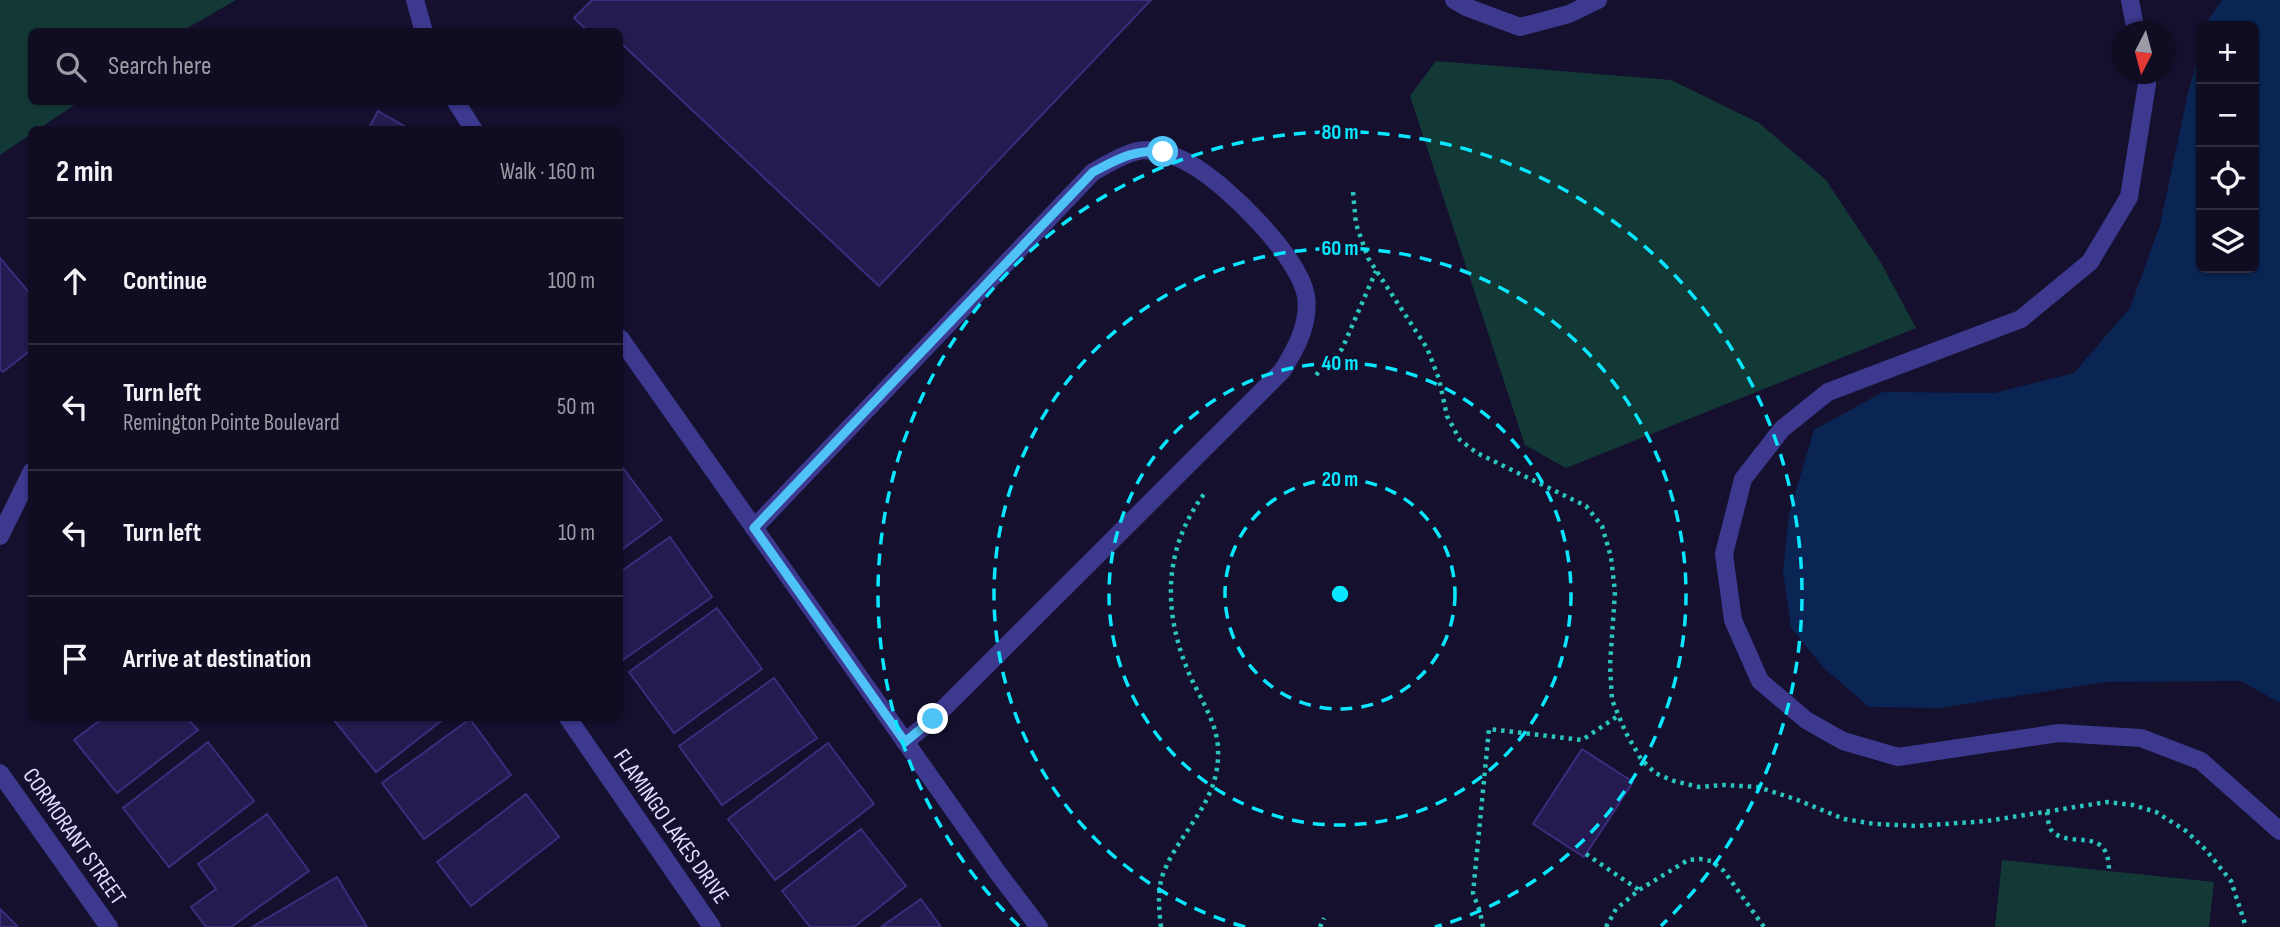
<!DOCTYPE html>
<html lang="en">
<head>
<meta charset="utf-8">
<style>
	body { margin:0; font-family:"Sofia Sans Condensed",sans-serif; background:#1e1a2f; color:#f1f3f6 }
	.controls { position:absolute; right:21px; top:21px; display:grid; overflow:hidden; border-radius:10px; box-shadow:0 2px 5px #0004 }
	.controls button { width:63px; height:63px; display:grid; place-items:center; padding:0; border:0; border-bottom:2px solid #302c40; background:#100c22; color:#f1f3f6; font:35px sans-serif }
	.compass { position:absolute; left:2112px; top:21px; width:63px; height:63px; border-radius:50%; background:#100c22; box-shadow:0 2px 5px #0004; rotate:186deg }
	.stop { position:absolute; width:21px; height:21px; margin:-16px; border:5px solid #4fc3f7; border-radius:50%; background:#fff }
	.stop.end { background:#4fc3f7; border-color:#fff; box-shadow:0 2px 7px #0008 }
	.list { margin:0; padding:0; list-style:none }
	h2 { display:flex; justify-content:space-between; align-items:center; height:91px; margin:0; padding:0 28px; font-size:30px }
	h2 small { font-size:23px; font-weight:400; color:#9c9ba5 }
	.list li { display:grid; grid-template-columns:46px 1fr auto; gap:21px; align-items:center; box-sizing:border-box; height:126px; padding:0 28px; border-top:2px solid #302c40 }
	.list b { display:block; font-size:26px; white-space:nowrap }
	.list p { margin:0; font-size:23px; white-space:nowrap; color:#9c9ba5 }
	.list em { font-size:23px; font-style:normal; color:#9c9ba5 }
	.icon { flex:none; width:38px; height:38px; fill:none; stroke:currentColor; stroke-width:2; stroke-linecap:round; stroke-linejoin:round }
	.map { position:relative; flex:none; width:2280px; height:927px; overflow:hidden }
	.search { position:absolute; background:#100c22; box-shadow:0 2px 5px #0004; left:28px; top:28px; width:595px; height:77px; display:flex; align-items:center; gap:18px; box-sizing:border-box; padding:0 24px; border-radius:10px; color:#9c9ba5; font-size:26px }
	.panel { position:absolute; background:#100c22; box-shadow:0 2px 5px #0004; left:28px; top:126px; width:595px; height:595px; border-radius:10px }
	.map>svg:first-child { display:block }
</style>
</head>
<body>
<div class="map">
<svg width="2280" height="927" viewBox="0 0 2280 927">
	<rect width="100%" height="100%" fill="#15102e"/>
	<!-- green -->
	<path fill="#133937" d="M0,0H236L182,31L32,32V102H79L38,129L32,130L31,134L0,155Z
		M1436,61L1671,80L1759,123L1826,180L1881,263L1916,328L1566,468L1525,445L1410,96Z
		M2002,860L2214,882L2209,927H1995Z"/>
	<!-- water -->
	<path fill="#0a2553" d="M2222,0H2280V703L2241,681L2106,682L1940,708L1869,707L1823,667L1791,628L1783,571L1789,514L1814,430L1883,392L1994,393L2074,373L2130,308L2160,225L2188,93L2201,46V268H2254V26H2207L2210,17Z"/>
	<!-- building -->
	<path fill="#261b50" stroke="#3c2c7d" stroke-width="2" d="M592,0H1151L879,286L620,42V32H589L574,18Z
		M378,111L411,130H368Z
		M0,258L32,296V349L3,372L0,369Z
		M620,464L662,520L620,551Z
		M670,537L712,597L620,662V572Z
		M717,608L762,669L674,733L629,672Z
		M774,678L817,738L722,805L679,746Z
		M103,718H187L198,730L117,793L74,740Z
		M332,718H445L376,772Z
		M470,719L511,775L424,839L382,783Z
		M208,742L254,801L169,867L123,808Z
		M828,743L874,804L775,880L728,819Z
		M1582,749L1633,782L1584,857L1533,824Z
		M526,794L559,837L471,906L437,862Z
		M267,814L309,871L231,927H206L191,907L216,889L198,864Z
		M861,829L906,886L854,927H810L782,891Z
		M337,877L367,927H252Z
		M921,899L941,927H881Z
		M0,909L17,926L16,927H0Z"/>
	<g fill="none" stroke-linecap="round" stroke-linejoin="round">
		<!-- path -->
		<path stroke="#2ac6bd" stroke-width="4.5" stroke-dasharray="3.5 5" stroke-linecap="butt" d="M1353,192L1356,224L1368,258L1427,348L1439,379L1447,416L1460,440L1477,453L1586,506L1602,526L1611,557L1615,592L1610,665L1612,700L1626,733L1641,759L1655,773L1674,781L1699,787L1724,785L1758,787L1795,799L1844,819L1875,824L1916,826L1987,821L2107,802L2133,805L2156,812L2186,831L2206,850L2231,881L2246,927
			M1316,375L1342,349L1376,271
			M2047,812C2048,818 2048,829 2054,833C2074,848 2109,826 2109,871
			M1586,854L1639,890
			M1161,927C1159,910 1157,891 1163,874C1181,828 1220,803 1218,750C1218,726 1202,701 1192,680C1163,617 1161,552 1204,494
			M1320,927L1324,918
			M1483,927L1480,912L1473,893L1489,729L1582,740L1618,716
			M1606,927L1616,909L1639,890L1688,860L1700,859L1711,861L1724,871L1764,927"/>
		<!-- lane -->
		<path stroke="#3c398f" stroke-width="18" d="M1454,0L1466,7L1520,27L1569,14L1598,0
			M2130,0L2136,32
			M2145,74L2147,84L2129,197L2090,262L2021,319L1828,392L1782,429L1743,479L1724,554L1733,620L1760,681L1806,720L1843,741L1898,757L2059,733L2141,738L2201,761L2280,831
			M754,528L1093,172C1108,164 1129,150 1147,150C1162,151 1179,157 1192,165C1227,185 1299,256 1306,296C1310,323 1296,349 1282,371L933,719L905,742"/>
		<!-- street -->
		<path stroke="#3c398f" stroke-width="18" d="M415,0L424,32
			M456,102L474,130
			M620,338L998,873L1039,927
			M0,536L32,471
			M568,718L712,927
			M0,773L109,927"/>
	</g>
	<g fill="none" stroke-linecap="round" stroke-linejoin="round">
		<!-- route -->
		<path stroke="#4fc3f7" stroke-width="9" d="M933,719L905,742L754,528L1093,172C1118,159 1134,149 1163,152"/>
	</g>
	<!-- distance rings -->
	<g fill="none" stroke="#09e6ff" stroke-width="3.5" stroke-dasharray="12 9">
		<circle cx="1340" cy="594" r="115"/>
		<circle cx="1340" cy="594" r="231"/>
		<path d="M1245 927A346 346 0 1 1 1435 927"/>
		<path d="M1019 926A462 462 0 1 1 1661 926"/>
	</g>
	<g text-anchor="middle" stroke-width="6" stroke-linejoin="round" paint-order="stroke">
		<!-- street labels -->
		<g font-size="23" fill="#e1ddff" stroke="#15102e">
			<text transform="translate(672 826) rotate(55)" y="8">FLAMINGO LAKES DRIVE</text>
			<text transform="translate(75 836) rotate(55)" y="8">CORMORANT STREET</text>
		</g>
	</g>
	<circle cx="1340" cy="594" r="10" fill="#09e6ff" stroke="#15102e" stroke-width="3.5"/>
	<g font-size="21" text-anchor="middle" font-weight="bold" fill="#09e6ff" stroke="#15102e" stroke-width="6" stroke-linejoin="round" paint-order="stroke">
		<text x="1340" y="139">80 m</text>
		<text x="1340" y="255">60 m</text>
		<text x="1340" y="370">40 m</text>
		<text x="1340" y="486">20 m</text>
	</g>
</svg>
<div class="controls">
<button>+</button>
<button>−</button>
<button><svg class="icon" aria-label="locate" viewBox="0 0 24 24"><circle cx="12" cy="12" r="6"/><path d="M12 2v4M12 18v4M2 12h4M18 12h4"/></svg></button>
<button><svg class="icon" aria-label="layers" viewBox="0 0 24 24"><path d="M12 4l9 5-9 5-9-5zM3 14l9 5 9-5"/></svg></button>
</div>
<svg class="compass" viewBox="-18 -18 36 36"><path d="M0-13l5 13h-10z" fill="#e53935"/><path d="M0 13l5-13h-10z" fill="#9c9ba5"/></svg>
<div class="stop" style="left:1163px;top:152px"></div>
<div class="stop end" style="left:933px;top:719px"></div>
<div class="search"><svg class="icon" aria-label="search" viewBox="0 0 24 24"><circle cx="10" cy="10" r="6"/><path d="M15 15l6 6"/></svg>Search here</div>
<section class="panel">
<h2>2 min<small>Walk · 160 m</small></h2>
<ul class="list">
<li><svg class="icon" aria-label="ahead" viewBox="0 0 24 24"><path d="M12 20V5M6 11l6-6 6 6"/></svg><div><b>Continue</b></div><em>100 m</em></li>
<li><svg class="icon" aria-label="left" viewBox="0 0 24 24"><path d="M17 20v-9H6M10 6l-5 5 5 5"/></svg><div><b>Turn left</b><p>Remington Pointe Boulevard</p></div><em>50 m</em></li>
<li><svg class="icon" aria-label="left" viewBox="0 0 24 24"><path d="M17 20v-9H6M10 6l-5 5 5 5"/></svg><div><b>Turn left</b></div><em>10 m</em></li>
<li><svg class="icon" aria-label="arrive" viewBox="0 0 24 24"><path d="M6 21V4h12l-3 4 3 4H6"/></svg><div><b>Arrive at destination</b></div></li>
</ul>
</section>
</div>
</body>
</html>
